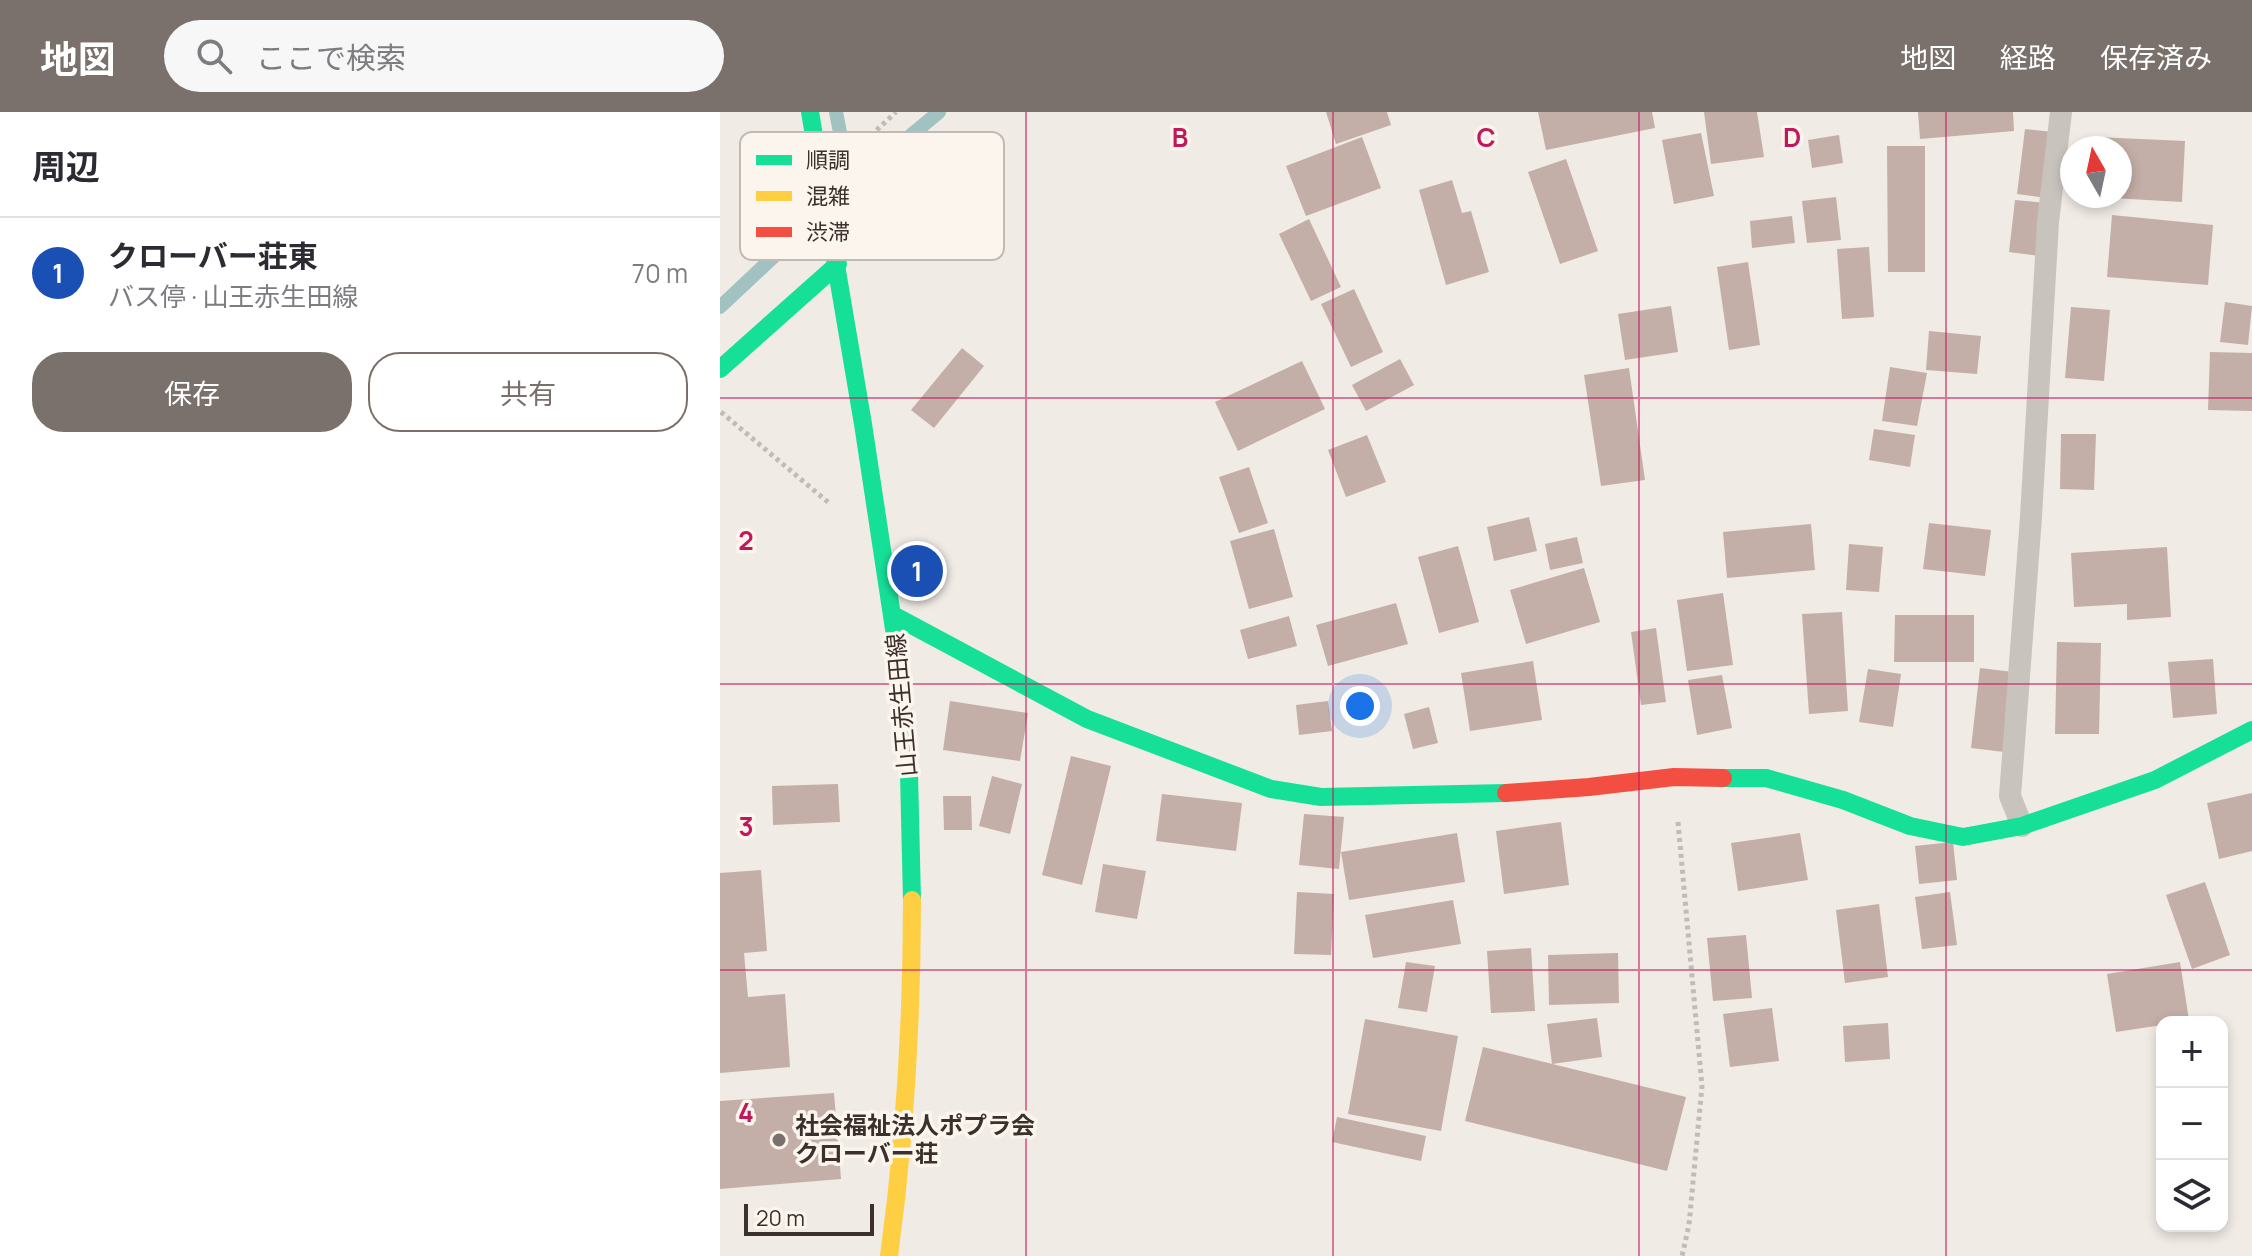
<!DOCTYPE html>
<html lang="ja">
<head>
<meta charset="utf-8">
<style>
	body { margin:0; font-family:Manrope,"Noto Sans JP",sans-serif; background:#f7f7f7; color:#2b2b33 }
	.controls { position:absolute; right:24px; bottom:24px; display:grid; overflow:hidden; border-radius:16px; box-shadow:0 4px 12px #0003 }
	.controls button { width:72px; height:72px; display:grid; place-items:center; padding:0; border:0; border-bottom:2px solid #e1e1e2; background:#fff; color:#2b2b33; font:40px sans-serif }
	.compass { position:absolute; left:1340px; top:24px; width:72px; height:72px; border-radius:50%; background:#fff; box-shadow:0 4px 12px #0003; rotate:351deg }
	.scale { position:absolute; left:24px; bottom:20px; width:130px; box-sizing:border-box; padding-left:8px; border:4px solid #3b302b; border-top:0; font-size:22px; line-height:28px; white-space:nowrap; color:#3b302b; -webkit-text-stroke:6px #fbf5ee; paint-order:stroke }
	.you { position:absolute; left:640px; top:594px; width:28px; height:28px; margin:-20px; border:6px solid #fff; border-radius:50%; background:#1a73e8; box-shadow:0 0 0 12px #1a73e833 }
	.badge { display:grid; place-items:center; width:52px; height:52px; border-radius:50%; background:#7a716c; color:#fff; font-size:26px; font-weight:700 }
	.pin { position:absolute; translate:-50% -50%; border:4px solid #fff; box-shadow:0 2px 8px #0006 }
	.list { margin:0; padding:0; list-style:none }
	h2 { display:flex; justify-content:space-between; align-items:center; height:104px; margin:0; padding:0 32px; font-size:34px }
	h2 small { font-size:26px; font-weight:400; color:#7c7c81 }
	.list li { display:grid; grid-template-columns:52px 1fr auto; gap:24px; align-items:center; box-sizing:border-box; height:112px; padding:0 32px; border-top:2px solid #e1e1e2 }
	.list b { display:block; font-size:30px; white-space:nowrap }
	.list p { margin:0; font-size:26px; white-space:nowrap; color:#7c7c81 }
	.list em { font-size:26px; font-style:normal; color:#7c7c81 }
	.actions { display:flex; gap:16px; padding:24px 32px }
	.actions a { flex:1; padding:18px 0; border:2px solid #7a716c; border-radius:32px; text-align:center; font-size:28px; color:#7a716c }
	.actions .main { background:#7a716c; color:#fff }
	.icon { flex:none; width:44px; height:44px; fill:none; stroke:currentColor; stroke-width:2; stroke-linecap:round; stroke-linejoin:round }
	.map { position:relative; flex:none; width:1532px; height:1144px; overflow:hidden }
	header { display:flex; align-items:center; gap:48px; box-sizing:border-box; height:112px; padding:0 40px; background:#7a716c; color:#fff }
	header strong { font-size:38px }
	nav { display:flex; gap:44px; margin-inline-start:auto; font-size:28px }
	.search { width:560px; height:72px; background:#f7f7f7; display:flex; align-items:center; gap:20px; box-sizing:border-box; padding:0 28px; border-radius:44px; color:#7c7c81; font-size:30px }
	main { display:flex }
	aside { flex:1; background:#fff }
	.map>svg:first-child { display:block }
</style>
</head>
<body>
<header>
<strong>地図</strong>
<div class="search"><svg class="icon" aria-label="search" viewBox="0 0 24 24"><circle cx="10" cy="10" r="6"/><path d="M15 15l6 6"/></svg>ここで検索</div>
<nav><a>地図</a><a>経路</a><a>保存済み</a></nav>
</header>
<main>
<aside>
<h2>周辺<small></small></h2>
<ul class="list">
<li><span class="badge" style="background:#1a4fb4">1</span><div><b>クローバー荘東</b><p>バス停 · 山王赤生田線</p></div><em>70 m</em></li>
</ul>
<div class="actions"><a class="main">保存</a><a>共有</a></div>
</aside>
<div class="map">
<svg width="1532" height="1144" viewBox="0 0 1532 1144">
	<rect width="100%" height="100%" fill="#f0ebe5"/>
	<g fill="none" stroke-linecap="round" stroke-linejoin="round">
		<!-- stream -->
		<path stroke="#a1c2c1" stroke-width="14" d="M116,0L130,72
			M114,87L219,0
			M0,195L99,102"/>
	</g>
	<!-- building -->
	<path fill="#c3afa7" d="M606,0H667L671,13L616,32Z
		M818,0H932L935,16L826,38Z
		M984,0H1037L1044,45L991,52Z
		M1198,0H1293L1294,19L1200,27Z
		M1305,17L1333,20L1326,86L1297,82Z
		M981,21L994,84L954,92L942,28Z
		M1119,23L1123,51L1092,56L1088,28Z
		M642,25L661,76L586,104L566,54Z
		M1376,25L1465,29L1462,90L1392,86V84H1400V36H1375Z
		M1167,34H1205V160H1168Z
		M846,47L878,139L840,152L808,60Z
		M732,68L742,101L751,99L769,160L726,173L699,78Z
		M1116,85L1121,128L1087,131L1082,89Z
		M1295,88L1326,91L1320,144L1289,140Z
		M1392,103L1493,113L1488,173L1387,165Z
		M1072,104L1075,131L1032,136L1030,109Z
		M589,107L621,175L591,189L559,122Z
		M1149,135L1154,205L1122,207L1117,137Z
		M1028,150L1040,233L1009,238L997,155Z
		M634,177L663,240L631,255L601,192Z
		M1505,190L1532,194L1528,233L1500,230Z
		M951,194L958,240L905,248L898,202Z
		M1351,195L1390,198L1384,269L1345,266Z
		M1209,219L1261,224L1257,262L1206,258Z
		M242,236L264,254L214,316L191,298Z
		M1490,240L1532,241V299L1488,298Z
		M680,247L694,273L646,299L632,273Z
		M582,249L605,297L518,339L495,290Z
		M1170,255L1207,261L1197,314L1162,309Z
		M909,256L925,368L881,374L864,263Z
		M1154,317L1195,323L1190,355L1149,348Z
		M1341,322H1376L1374,378L1340,377Z
		M647,323L666,370L626,385L608,338Z
		M529,355L548,411L519,421L499,365Z
		M809,405L817,439L774,449L767,415Z
		M1209,411L1271,418L1265,464L1203,457Z
		M1091,412L1095,458L1007,466L1003,420Z
		M554,417L573,485L529,497L510,429Z
		M857,425L863,451L830,458L825,432Z
		M1129,432L1163,435L1159,480L1126,478Z
		M738,434L759,510L719,521L698,445Z
		M1447,435L1451,505L1407,508V492L1354,495L1351,441Z
		M864,456L880,510L806,532L790,478Z
		M1003,481L1013,553L967,559L957,488Z
		M676,491L688,532L608,554L596,513Z
		M1122,500L1128,599L1089,602L1082,502Z
		M1175,503H1254V550H1174Z
		M569,504L577,534L528,547L520,518Z
		M936,516L946,590L921,593L911,520Z
		M1337,530L1381,531L1379,622H1335Z
		M1493,547L1497,602L1453,606L1448,550Z
		M813,549L822,608L750,619L741,561Z
		M1260,556L1293,560L1284,640L1251,636Z
		M1148,557L1181,562L1173,615L1139,610Z
		M1002,563L1012,616L977,623L968,568Z
		M230,589L308,601L300,649L223,638Z
		M608,589L612,619L579,623L576,593Z
		M709,595L718,631L693,637L684,602Z
		M351,644L391,654L362,773L322,763Z
		M272,664L302,672L290,722L259,714Z
		M118,672L120,710L53,713L52,674Z
		M1532,681V739L1499,747L1487,691Z
		M442,682L522,691L516,739L436,729Z
		M223,684H251L252,718H224Z
		M584,702L624,705L619,757L579,753Z
		M841,710L849,773L784,782L776,719Z
		M737,721L745,770L629,788L621,740Z
		M1080,721L1088,768L1018,779L1011,731Z
		M1233,730L1237,768L1199,772L1195,734Z
		M383,752L426,759L417,807L375,800Z
		M41,758L47,839L24,841L28,885L65,882L70,955L0,961V761Z
		M1485,770L1510,843L1472,857L1446,783Z
		M577,780L614,782L611,843L574,842Z
		M1230,780L1237,833L1202,837L1195,785Z
		M733,788L741,832L653,846L645,803Z
		M1159,792L1168,865L1125,871L1116,798Z
		M1026,823L1032,886L993,889L987,826Z
		M811,836L815,899L771,901L767,839Z
		M898,841L899,891L829,893L828,843Z
		M686,850L715,854L707,900L678,896Z
		M1460,850L1469,908L1442,910V913L1396,920L1387,862Z
		M1052,896L1059,949L1010,955L1003,902Z
		M877,906L882,945L832,952L827,912Z
		M645,907L738,924L721,1019L628,1002Z
		M1168,911L1170,947L1125,950L1123,914Z
		M763,935L966,985L947,1059L745,1009Z
		M114,981L121,1067L0,1077V989Z
		M617,1005L706,1024L701,1049L612,1030Z"/>
	<g fill="none" stroke-linecap="round" stroke-linejoin="round">
		<!-- path -->
		<path stroke="#c2bbb6" stroke-width="5" stroke-dasharray="4 4" stroke-linecap="butt" d="M138,33L144,30L176,0
			M1,300L109,391
			M958,710L982,974L969,1113L962,1144"/>
		<!-- lane -->
		<path stroke="#c9c3be" stroke-width="22" d="M1302,714L1290,684L1311,405L1328,110L1341,0"/>
		<!-- fast -->
		<path stroke="#16e098" stroke-width="18" d="M90,0L143,312L179,550L189,662L192,788
			M0,257L118,152
			M173,503L367,607L551,677L601,685L786,681
			M1003,666H1046L1123,688L1190,714L1243,725L1302,714L1435,668L1532,618"/>
		<!-- slow -->
		<path stroke="#ffcf43" stroke-width="18" d="M169,1144C185,1027 192,906 192,788"/>
		<!-- jam -->
		<path stroke="#f24e42" stroke-width="18" d="M786,681L869,675L954,665L1003,666"/>
	</g>
	<!-- grid -->
	<path fill="none" stroke="#c2185b" stroke-width="2" stroke-opacity="0.55" d="M306,0V1144M613,0V1144M919,0V1144M1226,0V1144M0,286H1532M0,572H1532M0,858H1532"/>
	<!-- markers -->
	<circle fill="#7a716c" stroke="#fbf5ee" stroke-width="3" cx="59" cy="1028" r="8"/>
	<g text-anchor="middle" stroke-width="7" stroke-linejoin="round" paint-order="stroke">
		<!-- street labels -->
		<g font-size="24" fill="#3b302b" stroke="#fbf5ee">
			<text transform="translate(182 593) rotate(-95)" y="8">山王赤生田線</text>
		</g>
		<!-- poi labels -->
		<g font-size="24" font-weight="bold" fill="#3b302b" stroke="#fbf5ee" text-anchor="start">
			<text x="75" y="1022">社会福祉法人ポプラ会<tspan x="75" dy="28">クローバー荘</tspan></text>
		</g>
	</g>
	<!-- legend -->
	<rect x="20" y="20" width="264" height="128" rx="12" fill="#fbf5ee" stroke="#c1bab4" stroke-width="2"/>
	<rect x="36" y="43" width="36" height="10" fill="#16e098"/>
	<rect x="36" y="79" width="36" height="10" fill="#ffcf43"/>
	<rect x="36" y="115" width="36" height="10" fill="#f24e42"/>
	<g font-size="22" fill="#3b302b">
		<text x="86" y="56">順調</text>
		<text x="86" y="92">混雑</text>
		<text x="86" y="128">渋滞</text>
	</g>
	<g font-size="26" text-anchor="middle" font-weight="bold" fill="#c2185b" stroke="#fbf5ee" stroke-width="7" stroke-linejoin="round" paint-order="stroke">
		<text x="460" y="35">B</text>
		<text x="766" y="35">C</text>
		<text x="1072" y="35">D</text>
		<text x="26" y="438">2</text>
		<text x="26" y="724">3</text>
		<text x="26" y="1010">4</text>
	</g>
</svg>
<div class="controls">
<button>+</button>
<button>−</button>
<button><svg class="icon" aria-label="layers" viewBox="0 0 24 24"><path d="M12 4l9 5-9 5-9-5zM3 14l9 5 9-5"/></svg></button>
</div>
<svg class="compass" viewBox="-18 -18 36 36"><path d="M0-13l5 13h-10z" fill="#e53935"/><path d="M0 13l5-13h-10z" fill="#7c7c81"/></svg>
<div class="scale">20 m</div>
<div class="you"></div>
<div class="pin badge" style="left:197px;top:459px;background:#1a4fb4">1</div>
</div>
</main>
</body>
</html>
